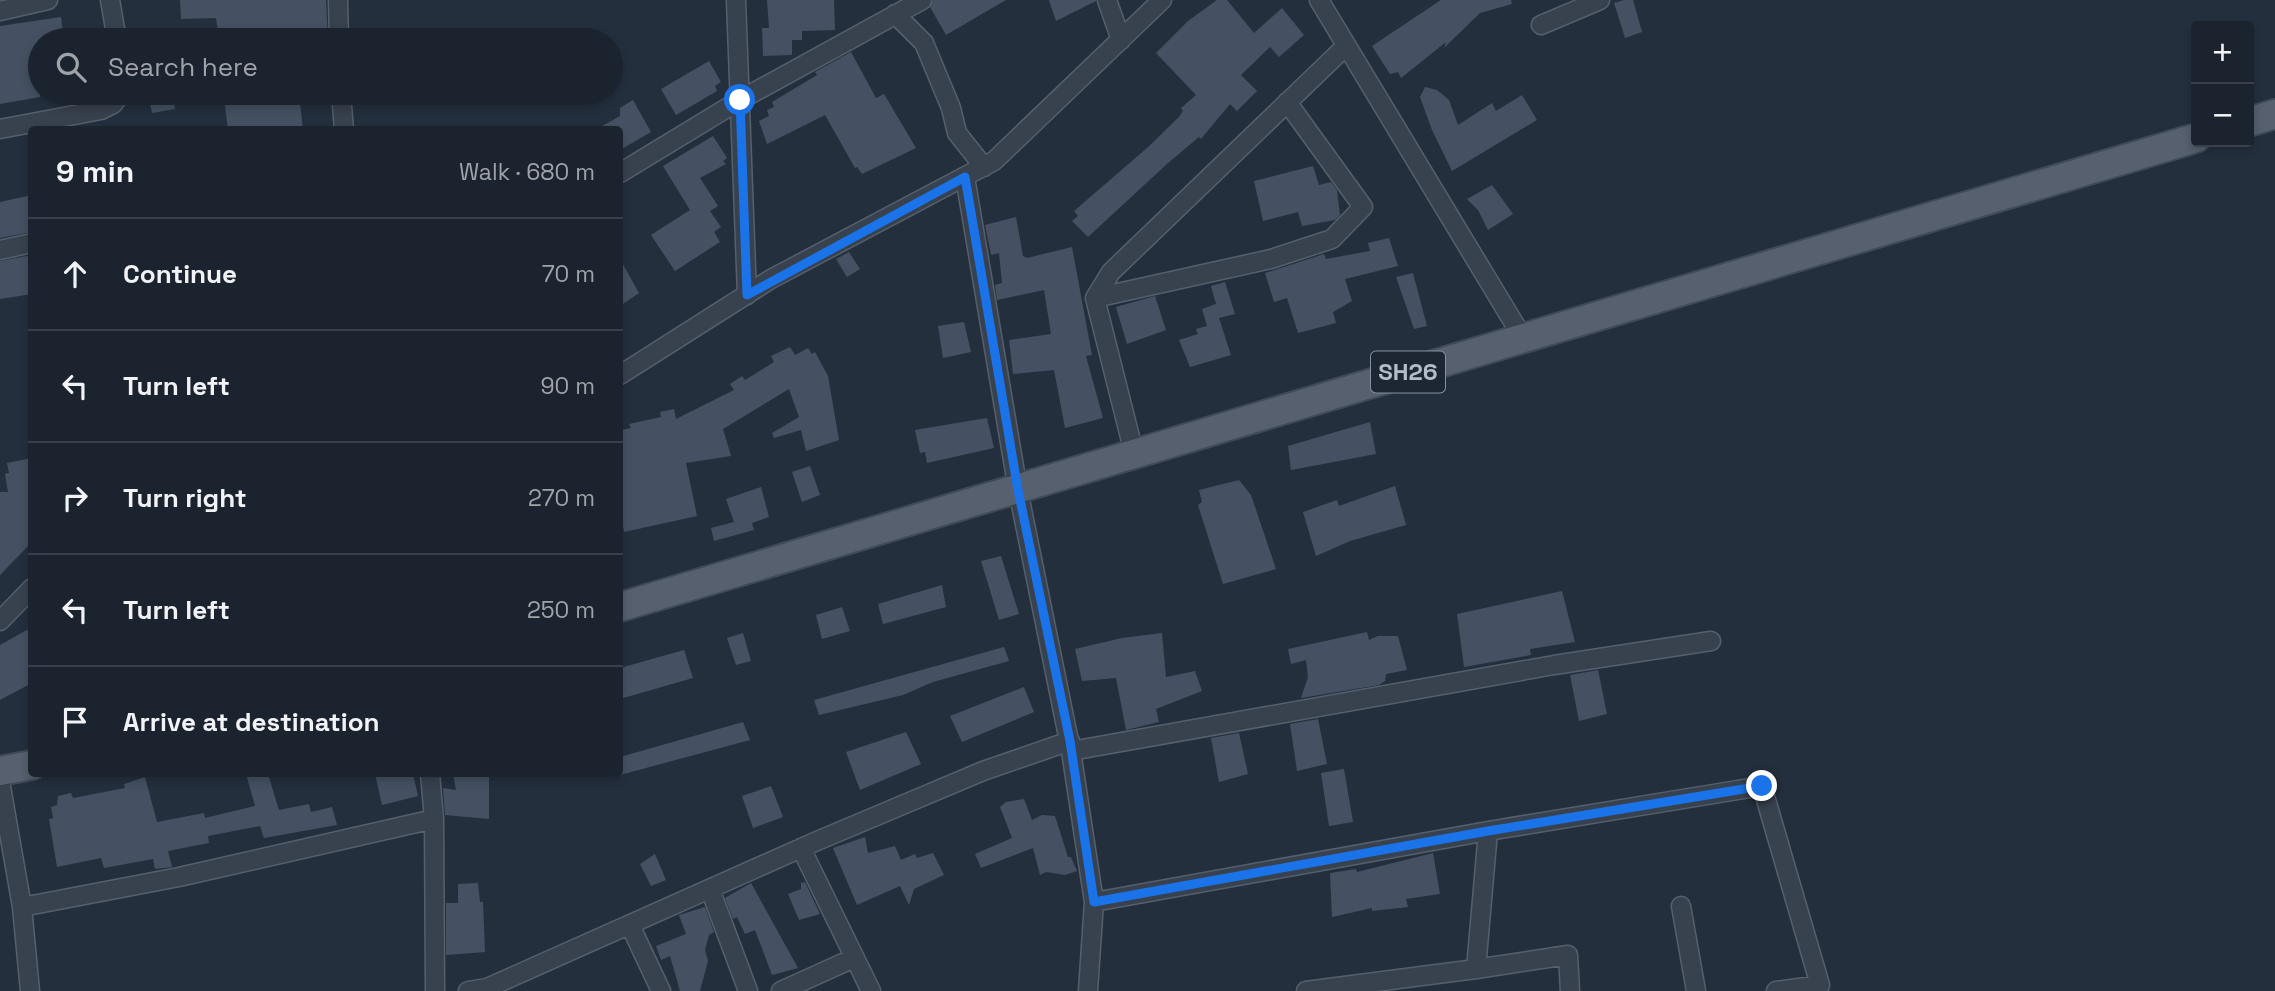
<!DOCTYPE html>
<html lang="en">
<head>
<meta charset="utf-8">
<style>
	body { margin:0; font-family:"Space Grotesk",sans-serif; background:#242b36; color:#f1f3f6 }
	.controls { position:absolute; right:21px; top:21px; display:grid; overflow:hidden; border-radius:7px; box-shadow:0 4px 10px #0003 }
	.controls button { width:63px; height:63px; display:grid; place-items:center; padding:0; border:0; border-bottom:2px solid #39404a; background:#1b232e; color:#f1f3f6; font:35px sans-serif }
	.stop { position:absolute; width:21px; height:21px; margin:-16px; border:5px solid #1a73e8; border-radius:50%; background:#fff }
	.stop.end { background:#1a73e8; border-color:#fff; box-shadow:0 2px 7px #0008 }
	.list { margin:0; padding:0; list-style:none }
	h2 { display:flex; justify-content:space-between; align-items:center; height:91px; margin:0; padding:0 28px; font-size:30px }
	h2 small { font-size:23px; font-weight:400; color:#a0a4aa }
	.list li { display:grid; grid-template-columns:46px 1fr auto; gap:21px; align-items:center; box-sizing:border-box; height:112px; padding:0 28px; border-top:2px solid #39404a }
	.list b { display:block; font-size:26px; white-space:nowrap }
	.list em { font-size:23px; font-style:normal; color:#a0a4aa }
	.icon { flex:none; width:38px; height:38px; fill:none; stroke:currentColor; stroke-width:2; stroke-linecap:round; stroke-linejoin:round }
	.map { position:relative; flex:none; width:2275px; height:991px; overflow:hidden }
	.search { position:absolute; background:#1b232e; box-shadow:0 4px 10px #0003; left:28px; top:28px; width:595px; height:77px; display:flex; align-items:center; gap:18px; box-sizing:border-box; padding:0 24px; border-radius:38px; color:#a0a4aa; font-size:26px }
	.panel { position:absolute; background:#1b232e; box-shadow:0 4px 10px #0003; left:28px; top:126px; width:595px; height:651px; border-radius:7px }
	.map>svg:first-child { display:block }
</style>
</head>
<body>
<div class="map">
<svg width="2275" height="991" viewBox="0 0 2275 991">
	<rect width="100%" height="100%" fill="#242f3e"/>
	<!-- building -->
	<path fill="#455162" d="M180,0H326L328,40H219L216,18L181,19Z
		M767,0H834L835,30L802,31V40H792V55L763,56L762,28H769Z
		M933,0H1006L946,35L930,7Z
		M1049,0H1096V1L1056,21Z
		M1217,0H1227L1254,33L1282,8L1304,35L1279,57L1270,47L1241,75L1257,91L1237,111L1230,104L1201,139L1199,137L1168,163L1088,237L1072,221L1078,216L1074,211L1147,148L1179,117L1183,111L1181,108L1196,95L1156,53L1188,21Z
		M1441,0H1511L1512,4L1480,13L1444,48L1446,42L1401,78L1398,72L1390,74L1372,46Z
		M1624,0H1633L1642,32L1625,38L1614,3Z
		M61,17L64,40H40V97L0,104V26Z
		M851,52L876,98L884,94L916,148L862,174L857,167L855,168L825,115L767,144L759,121L769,116L767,110L774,107L772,102L817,75L815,72Z
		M709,61L721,82L715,86L717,91L676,115L661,89Z
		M1425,87L1437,90L1449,100L1458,125L1492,103L1496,111L1522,95L1537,120L1452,171L1432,130L1420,97Z
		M148,93H172L175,109L152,113Z
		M262,93H299L303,130H228L224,98Z
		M633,100L651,132L620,150V130H595L620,116V108Z
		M713,136L727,158L723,161L726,164L700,178L718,206L710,211L721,227L714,232L720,242L675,271L651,235L690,210L663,166Z
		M1313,166L1319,185L1331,182L1337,190L1340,215L1335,220L1302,226L1298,212L1263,221L1254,181Z
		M1492,185L1513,214L1488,230L1478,210L1467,199Z
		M32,195V232L0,238V202Z
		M1016,217L1023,256L1027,258L1072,247L1092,355L1086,356L1103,418L1065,428L1054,370L1013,374L1009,340L1051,334L1044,290L997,300L995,285L1002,283L999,253L991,255L985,225Z
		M1389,238L1398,266L1345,279L1352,301L1333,312L1336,323L1298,333L1287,298L1274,302L1265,273L1324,254L1326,259L1370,251L1368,243Z
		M849,252L860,269L847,277L836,259Z
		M32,255V294L0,299V261Z
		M620,259L639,293L620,306Z
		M1413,273L1427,326L1414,329L1396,277Z
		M1225,282L1235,314L1219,318L1231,355L1190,367L1179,340L1198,334L1196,329L1207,326L1202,309L1216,304L1211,286Z
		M1155,296L1166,330L1127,344L1116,307Z
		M964,322L971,352L943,358L938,326Z
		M790,347L795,355L808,348L812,354L815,352L828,376L839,440L806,451L801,430L774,438L772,433L799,417L789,389L723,429L731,456L686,463L697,516L624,532L620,509V430L631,428L629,424L661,417L660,412L674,409L676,419L734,390L730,384L742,376L745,380L774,362L771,356Z
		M987,418L994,448L927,463L925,452L920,453L915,430Z
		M1370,422L1376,454L1291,470L1288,446Z
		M32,458V542L0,575V492H8L5,474L9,473L7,463Z
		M810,466L820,495L802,502L792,472Z
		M1239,480L1251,495L1276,569L1223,584L1198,505L1202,502L1199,490Z
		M1395,486L1406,525L1350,541L1316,556L1303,512L1337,500L1339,506Z
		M761,487L769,517L752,523L754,530L714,541L711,528L734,522L726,499Z
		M1001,556L1019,614L999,620L981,561Z
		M942,585L946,607L883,624L878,604Z
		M1562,591L1575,642L1530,649L1531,655L1464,667L1457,614Z
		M842,607L850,631L822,639L816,615Z
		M32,627V683L0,700V645Z
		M1367,632L1369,640L1378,636H1398L1407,670L1386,674L1385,681L1379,685L1301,698L1308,677L1306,660L1291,664L1288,649Z
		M743,633L751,661L736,665L727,638Z
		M1162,633L1166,677L1195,671L1202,691L1156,709L1159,722L1126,730L1116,678L1082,681L1075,649L1122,638Z
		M1004,647L1009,661L933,682L903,695L819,715L814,700Z
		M684,650L693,678L620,699V668Z
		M1598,670L1607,714L1579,721L1570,675Z
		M1024,687L1034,712L962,742L950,716Z
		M1318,719L1327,764L1297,771L1290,724Z
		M743,722L750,740L620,775V757Z
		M906,732L921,764L860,790L846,752Z
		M1239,733L1248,774L1219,782L1211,738Z
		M1344,769L1353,822L1329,826L1321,773Z
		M246,774H268L279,810L309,804L311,812L332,807L337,825L264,838L260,826L208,836L209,843L168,851L172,867L155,869L153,859L104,868L101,858L57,867L49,819L53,818L51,807L57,805L58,796L71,793L73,798L125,788L124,784L145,777L157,822L204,813L205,818L255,806Z
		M375,774H413L418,796L382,805Z
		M453,774H489V819L445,815L443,788L456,790Z
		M771,786L783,817L753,828L742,796Z
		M1024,799L1032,820L1042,815L1055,816L1068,857H1071L1077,871L1065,875L1046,872L1040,875L1033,848L981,868L975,854L1012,838L1000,807L1006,802Z
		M865,837L868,853L895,846L901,860L915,854L917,858L933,853L944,875L914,889L909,905L900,886L857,905L833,848Z
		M1433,853L1440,894L1406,899L1408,907L1372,911V908L1332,917L1330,873L1356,869L1357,872Z
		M655,854L666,880L651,886L640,864Z
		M805,882L820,914L799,920L788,894L801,889V883Z
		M478,883L480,902H483L485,952L446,955V903H458V884Z
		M751,883L798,968L772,975L755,930L745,934L737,917L733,919L725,898Z
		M705,907L714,932L709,935L705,950L708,961L700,991H680L670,956L661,960L656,946L686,934L679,915Z"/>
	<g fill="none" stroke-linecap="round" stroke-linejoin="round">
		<defs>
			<path id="street" d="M110,0L117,40
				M338,0L339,40
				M736,0L747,295
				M1107,0L1121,40
				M1319,0L1523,338
				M0,11L48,0
				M895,14L924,43L951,108L957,133L984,167
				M1541,25L1600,0
				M341,93L344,130
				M0,129L101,110L113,104L121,93
				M620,173L740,100L922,0
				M965,177L1018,490L1071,751L1094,902L1088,991
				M0,250L32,243
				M1095,298L1271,259L1332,239L1363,207L1287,102
				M620,375L771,279L994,161L1162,0
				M1134,453L1095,298L1111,272L1346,46
				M0,621L32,588
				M1071,751L1554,665L1711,641
				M430,774L434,819L435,991
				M0,781L22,907L30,991
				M801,848L871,991
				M710,889L748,991
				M1094,902L1488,831L1762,786L1820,985L1776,991
				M1681,906L1696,991
				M22,907L179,877L434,819
				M630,925L661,991
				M1476,969L1568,955L1570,991
				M468,991L487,988L817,841L983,771L1070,741
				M781,991L854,958
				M1306,991L1476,969L1488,831"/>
			<path id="primary" d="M2249,122L2275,114
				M620,607L2196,138
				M0,771L32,765"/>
		</defs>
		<!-- street casing -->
		<use href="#street" stroke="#565f6c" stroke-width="21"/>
		<!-- primary casing -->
		<use href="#primary" stroke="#414a57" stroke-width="32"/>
		<!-- street -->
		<use href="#street" stroke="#38414e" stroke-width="18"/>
		<!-- primary -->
		<use href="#primary" stroke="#56606e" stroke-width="28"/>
	</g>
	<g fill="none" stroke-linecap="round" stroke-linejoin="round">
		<!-- route -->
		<path stroke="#1a73e8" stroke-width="9" d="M740,100L747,295L965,177L1018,490L1070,741L1094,902L1488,831L1762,786"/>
	</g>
	<g text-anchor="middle" stroke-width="5" stroke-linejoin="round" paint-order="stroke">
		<!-- shield labels -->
		<rect fill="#1d2633" stroke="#878f9c" stroke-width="2" x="1371" y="351.5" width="74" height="41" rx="5"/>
		<g font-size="24" font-weight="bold" fill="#b4bcc9">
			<text x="1408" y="380">SH26</text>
		</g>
	</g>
</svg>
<div class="controls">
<button>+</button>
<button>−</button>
</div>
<div class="stop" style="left:740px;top:100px"></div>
<div class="stop end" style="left:1762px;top:786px"></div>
<div class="search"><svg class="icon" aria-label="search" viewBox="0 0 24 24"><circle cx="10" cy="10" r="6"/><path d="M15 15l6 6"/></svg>Search here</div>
<section class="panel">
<h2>9 min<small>Walk · 680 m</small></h2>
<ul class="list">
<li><svg class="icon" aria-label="ahead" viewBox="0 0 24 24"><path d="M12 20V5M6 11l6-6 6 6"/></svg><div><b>Continue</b></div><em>70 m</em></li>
<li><svg class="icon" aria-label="left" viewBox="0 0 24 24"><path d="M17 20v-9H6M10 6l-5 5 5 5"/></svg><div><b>Turn left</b></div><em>90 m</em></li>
<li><svg class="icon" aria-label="right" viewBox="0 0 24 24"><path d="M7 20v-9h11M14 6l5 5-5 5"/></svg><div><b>Turn right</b></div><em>270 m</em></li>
<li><svg class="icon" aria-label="left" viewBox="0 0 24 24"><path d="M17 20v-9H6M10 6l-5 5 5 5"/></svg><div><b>Turn left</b></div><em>250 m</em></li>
<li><svg class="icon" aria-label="arrive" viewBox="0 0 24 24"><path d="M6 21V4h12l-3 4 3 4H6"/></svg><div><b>Arrive at destination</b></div></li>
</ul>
</section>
</div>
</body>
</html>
